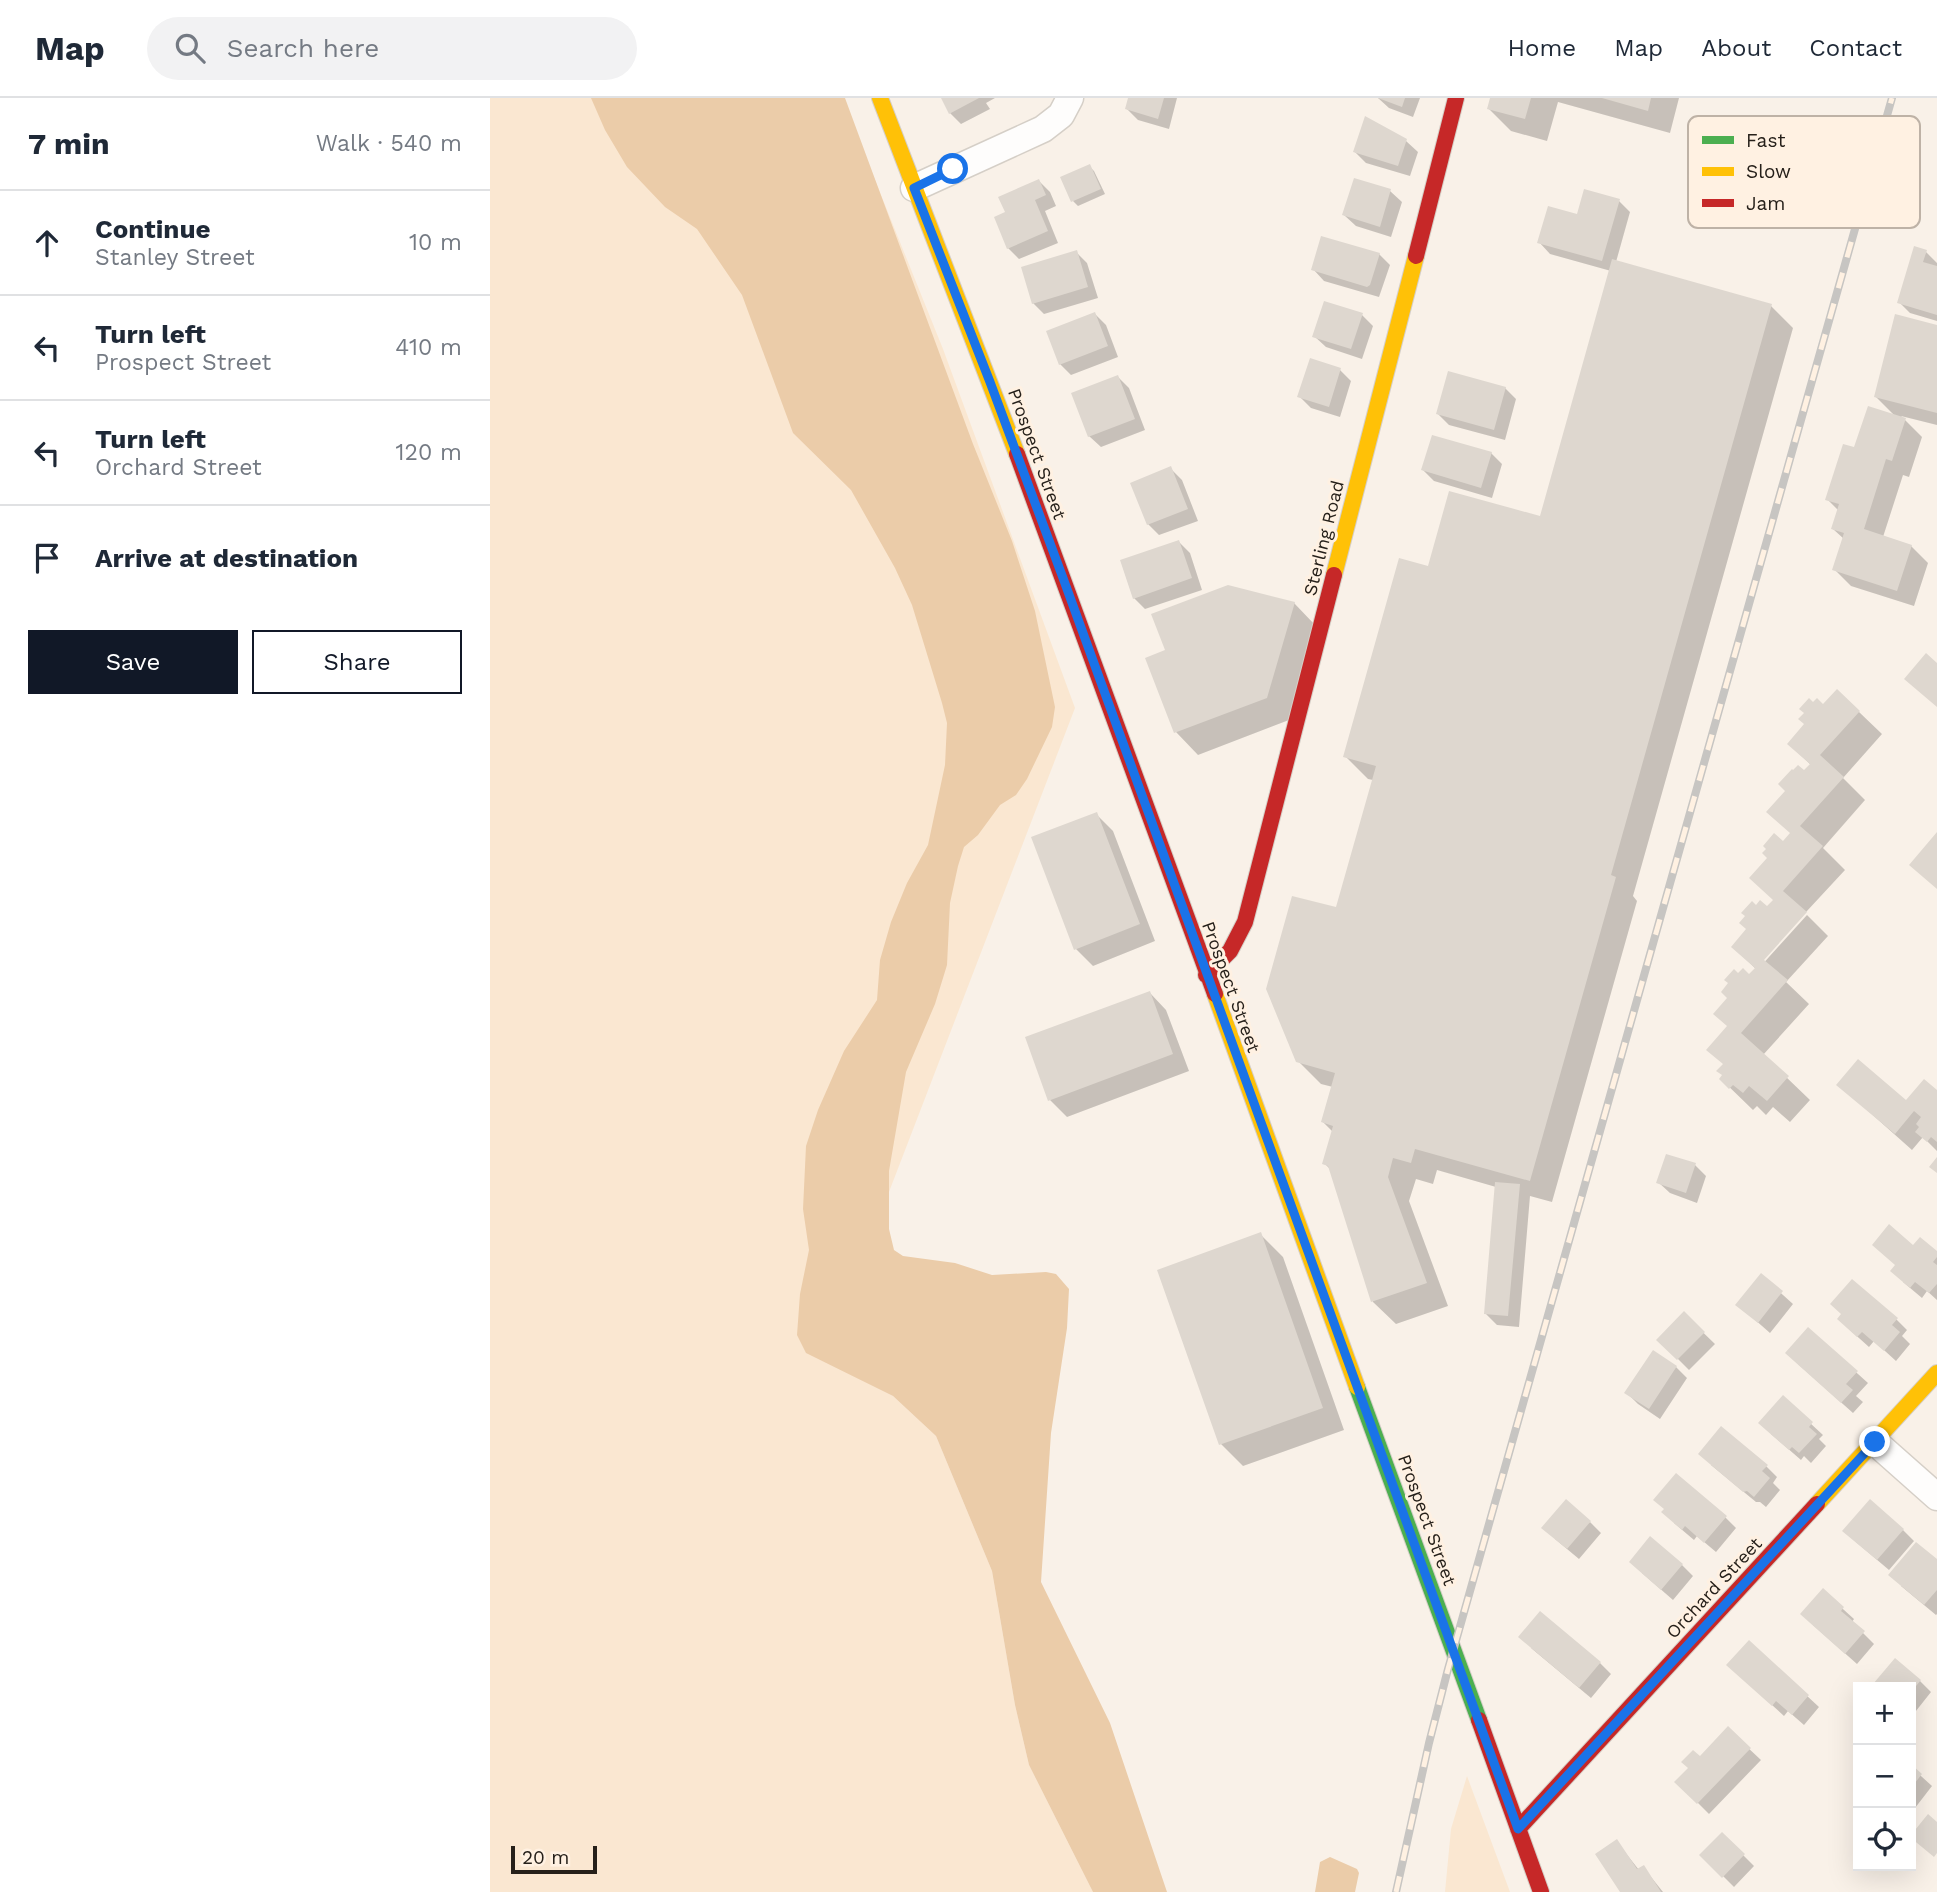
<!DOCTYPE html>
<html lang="en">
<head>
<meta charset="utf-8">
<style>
	body { margin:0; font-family:"Work Sans",sans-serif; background:#f2f2f3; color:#1f2937 }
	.controls { position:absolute; right:21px; bottom:21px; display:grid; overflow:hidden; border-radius:0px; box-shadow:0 7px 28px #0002 }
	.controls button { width:63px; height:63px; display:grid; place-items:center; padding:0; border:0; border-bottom:2px solid #e0e1e3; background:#fff; color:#1f2937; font:35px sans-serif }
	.scale { position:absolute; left:21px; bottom:18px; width:86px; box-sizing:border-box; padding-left:7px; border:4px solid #26201a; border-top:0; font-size:19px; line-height:24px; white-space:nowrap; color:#26201a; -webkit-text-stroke:5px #fff1e2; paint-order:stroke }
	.stop { position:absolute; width:21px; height:21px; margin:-16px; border:5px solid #1a73e8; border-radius:50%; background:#fff }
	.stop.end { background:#1a73e8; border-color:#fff; box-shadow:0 2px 7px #0008 }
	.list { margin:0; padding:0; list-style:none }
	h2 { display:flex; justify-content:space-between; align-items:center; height:91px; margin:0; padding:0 28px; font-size:30px }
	h2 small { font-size:23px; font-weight:400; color:#747a83 }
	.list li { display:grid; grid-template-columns:46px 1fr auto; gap:21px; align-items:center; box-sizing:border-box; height:105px; padding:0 28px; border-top:2px solid #e0e1e3 }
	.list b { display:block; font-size:26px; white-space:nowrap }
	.list p { margin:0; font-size:23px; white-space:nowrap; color:#747a83 }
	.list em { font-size:23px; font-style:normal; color:#747a83 }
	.actions { display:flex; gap:14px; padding:21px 28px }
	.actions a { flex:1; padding:16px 0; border:2px solid #111827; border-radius:0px; text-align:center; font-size:24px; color:#111827 }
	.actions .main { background:#111827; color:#fff }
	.icon { flex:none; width:38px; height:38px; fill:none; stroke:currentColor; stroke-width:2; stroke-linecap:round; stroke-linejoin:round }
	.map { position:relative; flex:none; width:1447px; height:1794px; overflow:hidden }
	header { display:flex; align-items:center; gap:42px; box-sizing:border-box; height:98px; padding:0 35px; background:#fff; border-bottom:2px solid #e0e1e3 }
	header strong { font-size:33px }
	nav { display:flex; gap:38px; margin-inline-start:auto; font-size:24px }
	.search { width:490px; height:63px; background:#f2f2f3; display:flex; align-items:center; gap:18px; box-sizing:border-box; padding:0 24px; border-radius:38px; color:#747a83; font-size:26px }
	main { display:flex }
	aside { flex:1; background:#fff }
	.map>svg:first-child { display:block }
</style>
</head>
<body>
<header>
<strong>Map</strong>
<div class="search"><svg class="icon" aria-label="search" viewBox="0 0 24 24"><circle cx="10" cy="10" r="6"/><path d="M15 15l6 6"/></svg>Search here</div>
<nav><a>Home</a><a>Map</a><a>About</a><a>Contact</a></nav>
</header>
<main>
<aside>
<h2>7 min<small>Walk · 540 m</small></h2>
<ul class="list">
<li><svg class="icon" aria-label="ahead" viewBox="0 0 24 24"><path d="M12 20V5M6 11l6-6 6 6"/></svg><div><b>Continue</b><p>Stanley Street</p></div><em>10 m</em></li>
<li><svg class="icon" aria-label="left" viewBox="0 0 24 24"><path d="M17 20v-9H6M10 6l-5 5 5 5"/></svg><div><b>Turn left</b><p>Prospect Street</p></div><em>410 m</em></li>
<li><svg class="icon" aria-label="left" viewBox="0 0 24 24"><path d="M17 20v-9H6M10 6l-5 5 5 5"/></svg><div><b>Turn left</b><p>Orchard Street</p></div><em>120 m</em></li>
<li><svg class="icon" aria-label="arrive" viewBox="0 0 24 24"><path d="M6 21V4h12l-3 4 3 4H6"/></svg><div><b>Arrive at destination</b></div></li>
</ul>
<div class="actions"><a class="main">Save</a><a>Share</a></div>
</aside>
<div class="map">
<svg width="1447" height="1794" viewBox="0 0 1447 1794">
	<rect width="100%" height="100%" fill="#f9f1e8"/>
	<!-- green -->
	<path fill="#fae7d1" d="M0,0H352L453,251L585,610L334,1263L403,1298L446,1338L502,1473L525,1607L539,1667L603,1794H0Z
		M977,1678L1020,1794H955L961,1731Z"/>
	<!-- forest -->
	<path fill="#ebcca9" d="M101,0H355L483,346L522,443L545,513L565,609L562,629L537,681L526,697L510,707L488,737L474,749L468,768L460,805L457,867L445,906L416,974L399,1073V1131L404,1152L413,1158L465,1165L502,1177L556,1174L566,1176L579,1191L577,1230L561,1335L551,1484L620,1625L677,1794H603L539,1667L525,1607L502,1473L446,1338L403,1298L316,1255L307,1237L310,1196L319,1152L313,1111L316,1048L328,1012L354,953L387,902L390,862L401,824L417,785L438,747L455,667L457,625L452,605L422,507L405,470L361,392L303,335L252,197L207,131L175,109L137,69L115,32Z
		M840,1759L867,1771L869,1775L865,1794H825L830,1764Z"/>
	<!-- shadow -->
	<path fill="#0003" d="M453,0H505L496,5L500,11L471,26L460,15Z
		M640,0H687L679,31L648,22L637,11Z
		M888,0H930L923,19L899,10Z
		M1001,0H1189L1180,35L1068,4L1057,43L1021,33L998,10Z
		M916,43L928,54L920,78L876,65L865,54Z
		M599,68L604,73L615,96L588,108L583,103L572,80Z
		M865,82L900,93L912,104L901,139L866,128L854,117Z
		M549,83L560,94L566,108L555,113L568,145L529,161L518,150L517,115Z
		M1129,103L1140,114L1126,164L1281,208L1303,230L1143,798L1147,803L1062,1104L1040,1098L1029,1229L1007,1227L996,1216L1006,1089L947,1072L943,1086L926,1081L919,1103L958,1208L906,1226L883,1204L842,1073L834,1065L843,1034L833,1024L843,989L831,986L808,963L883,682L878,681L855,658L939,470L1051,421L1121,173L1060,156L1049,144L1088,118Z
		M586,154L597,165L608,200L554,216L543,205Z
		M1436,154L1447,165V223L1420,215L1409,204Z
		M889,156L900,167L889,199L834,183L823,171Z
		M605,216L616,227L628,259L581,277L570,266Z
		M872,217L883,228L872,261L836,249L824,238Z
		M1447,229V327L1411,318L1432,339L1419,379L1413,377L1393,439L1421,448L1438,465L1424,508L1361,488L1344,471L1354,441L1343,431L1349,413L1337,401L1366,351L1406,319L1386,299Z
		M850,272L861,283L850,319L821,310L809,298Z
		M628,279L639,290L655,332L611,349L599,338Z
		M1015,290L1026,301L1015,342L959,327L948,316Z
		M1001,355L1012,366L1002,400L944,383L933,372Z
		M681,371L692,382L708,423L669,437L658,426Z
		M689,444L700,455L712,492L655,511L644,500Z
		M804,505L826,528L799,622L708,657L686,634Z
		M1333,608L1369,614L1392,636L1353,680L1375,702L1333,750L1355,772L1267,867L1270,869L1317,817L1338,838L1296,884L1319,906L1273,957L1320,1002L1300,1024L1283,1009L1276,1017L1267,1008L1263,1012L1231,981L1234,978L1239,929V900L1248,877L1260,878L1266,871L1243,849L1258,831L1266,809L1277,810L1284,803L1293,745L1301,736L1314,675L1321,667L1299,646Z
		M606,716L623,733L665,843L603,868L586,851Z
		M660,895L676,912L699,973L577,1019L560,1002Z
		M1348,986L1416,1004L1447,994V1053L1433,1039L1422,1052Z
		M1205,1067L1216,1078L1207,1105L1180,1095L1168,1084Z
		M770,1136L793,1159L854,1332L753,1368L731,1346Z
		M1423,1149L1447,1156V1202L1437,1193L1432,1200L1413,1184Z
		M1271,1177L1303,1206L1280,1235L1247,1206Z
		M1194,1216L1225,1246L1199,1272L1169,1242Z
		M1406,1221L1417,1232L1412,1238L1420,1246L1406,1263L1384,1243L1379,1249L1360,1232Z
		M1318,1231L1378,1285L1366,1298L1373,1304L1363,1315L1308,1266Z
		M1163,1254L1186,1269L1197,1280L1170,1321L1148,1306L1137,1295Z
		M1293,1300L1333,1337L1329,1341L1336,1348L1321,1365L1314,1358L1311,1362L1281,1336Z
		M1221,1367L1276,1368L1287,1379L1283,1385L1290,1392L1276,1409L1270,1404H1266Z
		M1235,1419L1246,1430L1226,1454L1207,1438L1204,1442L1184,1425Z
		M1100,1424L1111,1435L1089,1461L1065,1441Z
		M1413,1432L1424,1443L1399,1472L1366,1444Z
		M1447,1463V1516L1446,1517L1411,1488Z
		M1192,1467L1203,1478L1183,1502L1152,1475Z
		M1333,1493L1364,1521L1362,1524L1384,1546L1367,1566L1323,1527Z
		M1259,1544L1329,1609L1314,1627L1298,1613L1294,1618L1250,1578Z
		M1041,1550L1110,1565L1121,1576L1101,1600Z
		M1430,1583L1441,1594L1422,1618L1421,1589H1389L1385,1586Z
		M1238,1631L1271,1662L1219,1716L1187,1684Z
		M1421,1669L1442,1688L1425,1710L1421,1706Z
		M1232,1736L1264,1768L1244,1789L1212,1757Z
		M1127,1744L1149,1772L1153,1769L1173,1794H1132Z"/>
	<!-- building -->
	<path fill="#ded7cf" d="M451,0H489L459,16Z
		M638,0H674L668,21L635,11Z
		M888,0H915L912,9Z
		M1000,0H1041L1035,21L997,11Z
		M1112,0H1161L1158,13Z
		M875,18L917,41L908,68L863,54Z
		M600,66L611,91L581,104L570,79Z
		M864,80L901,91L890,129L852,117Z
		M549,81L556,97L545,102L558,133L517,151L504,119L515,114L508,99Z
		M1094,91L1130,101L1112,163L1047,145L1058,108L1087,116Z
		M831,138L890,155L880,187L877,189L821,172Z
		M1424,148L1437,152L1433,164L1447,168V217L1407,205Z
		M587,152L598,189L542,206L531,169Z
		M1122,161L1282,206L1121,777L1126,779L1040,1083L925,1051L921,1065L903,1060L898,1079L937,1185L881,1204L838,1068L832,1066L843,1028L831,1024L845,975L806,964L776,891L802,798L846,809L886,668L853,659L909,460L938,468L959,393L1050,418Z
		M834,203L873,215L861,251L822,239Z
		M605,214L618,248L569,267L556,233Z
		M1405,216L1447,227V315L1384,299Z
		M820,260L851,270L839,309L807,299Z
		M958,273L1016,289L1004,332L946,316Z
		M628,277L645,321L598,339L581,295Z
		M1378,308L1416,320L1402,363L1396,361L1374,431L1422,447L1407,493L1342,472L1354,435L1341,431L1349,406L1335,402L1353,346L1364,349Z
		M942,337L1002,354L991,390L931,372Z
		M681,368L698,411L657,427L640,385Z
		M689,442L702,480L643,501L630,462Z
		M738,487L805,504L777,600L684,635L655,560L675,552L661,516Z
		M1436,555L1447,565V609L1414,581Z
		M1347,591L1370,613L1330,657L1354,679L1310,728L1333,748L1293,793L1317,814L1274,862L1298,882L1251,935L1299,978L1277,1003L1259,988L1253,995L1243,987L1239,991L1229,981L1232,977L1226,973L1233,966L1216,952L1237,928L1223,916L1237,900L1231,894L1238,885L1234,882L1244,871L1248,875L1253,870L1259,876L1265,870L1241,849L1256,831L1249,825L1255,818L1251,815L1262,803L1266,807L1270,802L1277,808L1283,802L1259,780L1277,760L1272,755L1276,751L1273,748L1284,735L1293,743L1300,735L1276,714L1295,693L1288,686L1302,671L1303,672L1308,667L1314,672L1320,666L1297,646L1314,626L1308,621L1314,615L1309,611L1319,600L1323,604L1327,600L1333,606Z
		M607,714L650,826L584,852L541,739Z
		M1447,734V791L1419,767Z
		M660,893L683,956L558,1003L535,939Z
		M1368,961L1416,1002L1434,981L1447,992V1044L1441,1039L1437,1044L1425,1034L1429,1029L1426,1026L1431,1019L1424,1013L1405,1036L1346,987Z
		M1176,1056L1206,1065L1196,1095L1166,1085Z
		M1447,1059V1075L1439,1069Z
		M1005,1084L1030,1086L1018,1218L994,1216Z
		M1399,1126L1423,1147L1430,1139L1447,1153V1159L1443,1164L1447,1167V1186L1439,1195L1425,1184L1420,1190L1400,1173L1405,1167L1382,1147Z
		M771,1134L833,1310L729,1347L667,1172Z
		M1271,1175L1293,1193L1268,1225L1245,1207Z
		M1362,1181L1408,1220L1402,1227L1410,1234L1394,1253L1372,1234L1367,1239L1347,1221L1351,1216L1340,1206Z
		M1194,1213L1215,1234L1187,1262L1166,1242Z
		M1318,1229L1368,1273L1356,1286L1363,1292L1351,1305L1295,1255Z
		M1163,1252L1187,1268L1159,1311L1134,1295Z
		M1293,1297L1323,1324L1319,1329L1327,1336L1309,1355L1302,1349L1299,1352L1268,1325Z
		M1231,1328L1278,1367L1272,1373L1280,1380L1264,1399L1257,1393L1253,1394L1208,1356Z
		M1186,1375L1237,1418L1214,1445L1195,1428L1192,1432L1171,1414L1174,1411L1163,1402Z
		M1076,1401L1101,1423L1077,1451L1051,1430Z
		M1380,1401L1414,1431L1387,1462L1352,1433Z
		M1160,1438L1193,1466L1171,1492L1139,1464Z
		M1426,1444L1447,1461V1492L1434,1507L1398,1477Z
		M1333,1490L1354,1509L1351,1513L1375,1533L1355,1556L1310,1516Z
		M1050,1513L1111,1564L1089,1590L1028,1539Z
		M1259,1542L1319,1597L1302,1617L1286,1603L1282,1608L1236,1567Z
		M1405,1560L1431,1582L1421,1594V1589H1387L1383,1586Z
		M1238,1628L1261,1650L1207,1706L1184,1684L1198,1670L1191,1664L1203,1652L1210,1658Z
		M1421,1666L1432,1676L1421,1690Z
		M1438,1716L1447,1724V1755L1444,1759L1421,1740V1737Z
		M1232,1734L1255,1756L1232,1780L1209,1757Z
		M1127,1741L1147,1771L1154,1767L1171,1794H1130L1105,1756Z"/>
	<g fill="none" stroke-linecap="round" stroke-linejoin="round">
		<defs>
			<path id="street" d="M424,90L553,31L571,17L580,0
				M1385,1344L1447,1399"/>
			<path id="fast" d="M867,1289L989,1622"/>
			<path id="slow" d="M390,0L527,356
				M844,477L926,158
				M725,896L867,1289
				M1327,1406L1447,1275"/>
			<path id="jam" d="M926,158L966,0
				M527,356L725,896
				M716,877L740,853L755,824L844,477
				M989,1622L1051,1794
				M1028,1731L1327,1406"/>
		</defs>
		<!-- street casing -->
		<use href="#street" stroke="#d5cfc7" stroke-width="29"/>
		<!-- fast casing -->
		<use href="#fast" stroke="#d5cfc7" stroke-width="18"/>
		<!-- slow casing -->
		<use href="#slow" stroke="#d5cfc7" stroke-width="18"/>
		<!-- jam casing -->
		<use href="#jam" stroke="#d5cfc7" stroke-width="18"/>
		<!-- street -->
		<use href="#street" stroke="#fefdfc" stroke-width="26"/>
		<!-- fast -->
		<use href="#fast" stroke="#4caf50" stroke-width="16"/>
		<!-- slow -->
		<use href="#slow" stroke="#ffc107" stroke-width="16"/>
		<!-- jam -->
		<use href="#jam" stroke="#c62828" stroke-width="16"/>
		<defs>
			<path id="rail" d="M906,1794L939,1645L958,1571L1402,0"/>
		</defs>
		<!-- rail casing -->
		<use href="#rail" stroke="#c7c5c2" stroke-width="8"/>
		<!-- rail -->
		<use href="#rail" stroke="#fff1e2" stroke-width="5" stroke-dasharray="16" stroke-linecap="butt"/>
	</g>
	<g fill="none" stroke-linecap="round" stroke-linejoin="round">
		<!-- route -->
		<path stroke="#1a73e8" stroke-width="9" d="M463,71L424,90L500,284L573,480L1028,1731L1385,1344"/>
	</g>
	<g text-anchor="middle" stroke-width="6" stroke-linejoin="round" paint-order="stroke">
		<!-- street labels -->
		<g font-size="18" fill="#26201a" stroke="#fff1e2">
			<text transform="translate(547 356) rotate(70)" y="6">Prospect Street</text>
			<text transform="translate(834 440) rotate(-76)" y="6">Sterling Road</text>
			<text transform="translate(741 889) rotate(70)" y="6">Prospect Street</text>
			<text transform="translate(937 1422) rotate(70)" y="6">Prospect Street</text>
			<text transform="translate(1224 1490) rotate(-47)" y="6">Orchard Street</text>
		</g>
	</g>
	<!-- legend -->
	<rect x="1198" y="18" width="232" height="112" rx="10" fill="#fff1e2" stroke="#beb2a6" stroke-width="2"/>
	<rect x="1212" y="38" width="32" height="8" fill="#4caf50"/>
	<rect x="1212" y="69" width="32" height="9" fill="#ffc107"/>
	<rect x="1212" y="101" width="32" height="8" fill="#c62828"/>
	<g font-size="19" fill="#26201a">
		<text x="1256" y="49">Fast</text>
		<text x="1256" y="80">Slow</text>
		<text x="1256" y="112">Jam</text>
	</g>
</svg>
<div class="controls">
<button>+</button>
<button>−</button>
<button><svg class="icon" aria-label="locate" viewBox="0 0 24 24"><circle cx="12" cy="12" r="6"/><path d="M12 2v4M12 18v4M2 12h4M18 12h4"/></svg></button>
</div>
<div class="scale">20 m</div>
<div class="stop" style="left:463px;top:71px"></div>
<div class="stop end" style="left:1385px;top:1344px"></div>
</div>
</main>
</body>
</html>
